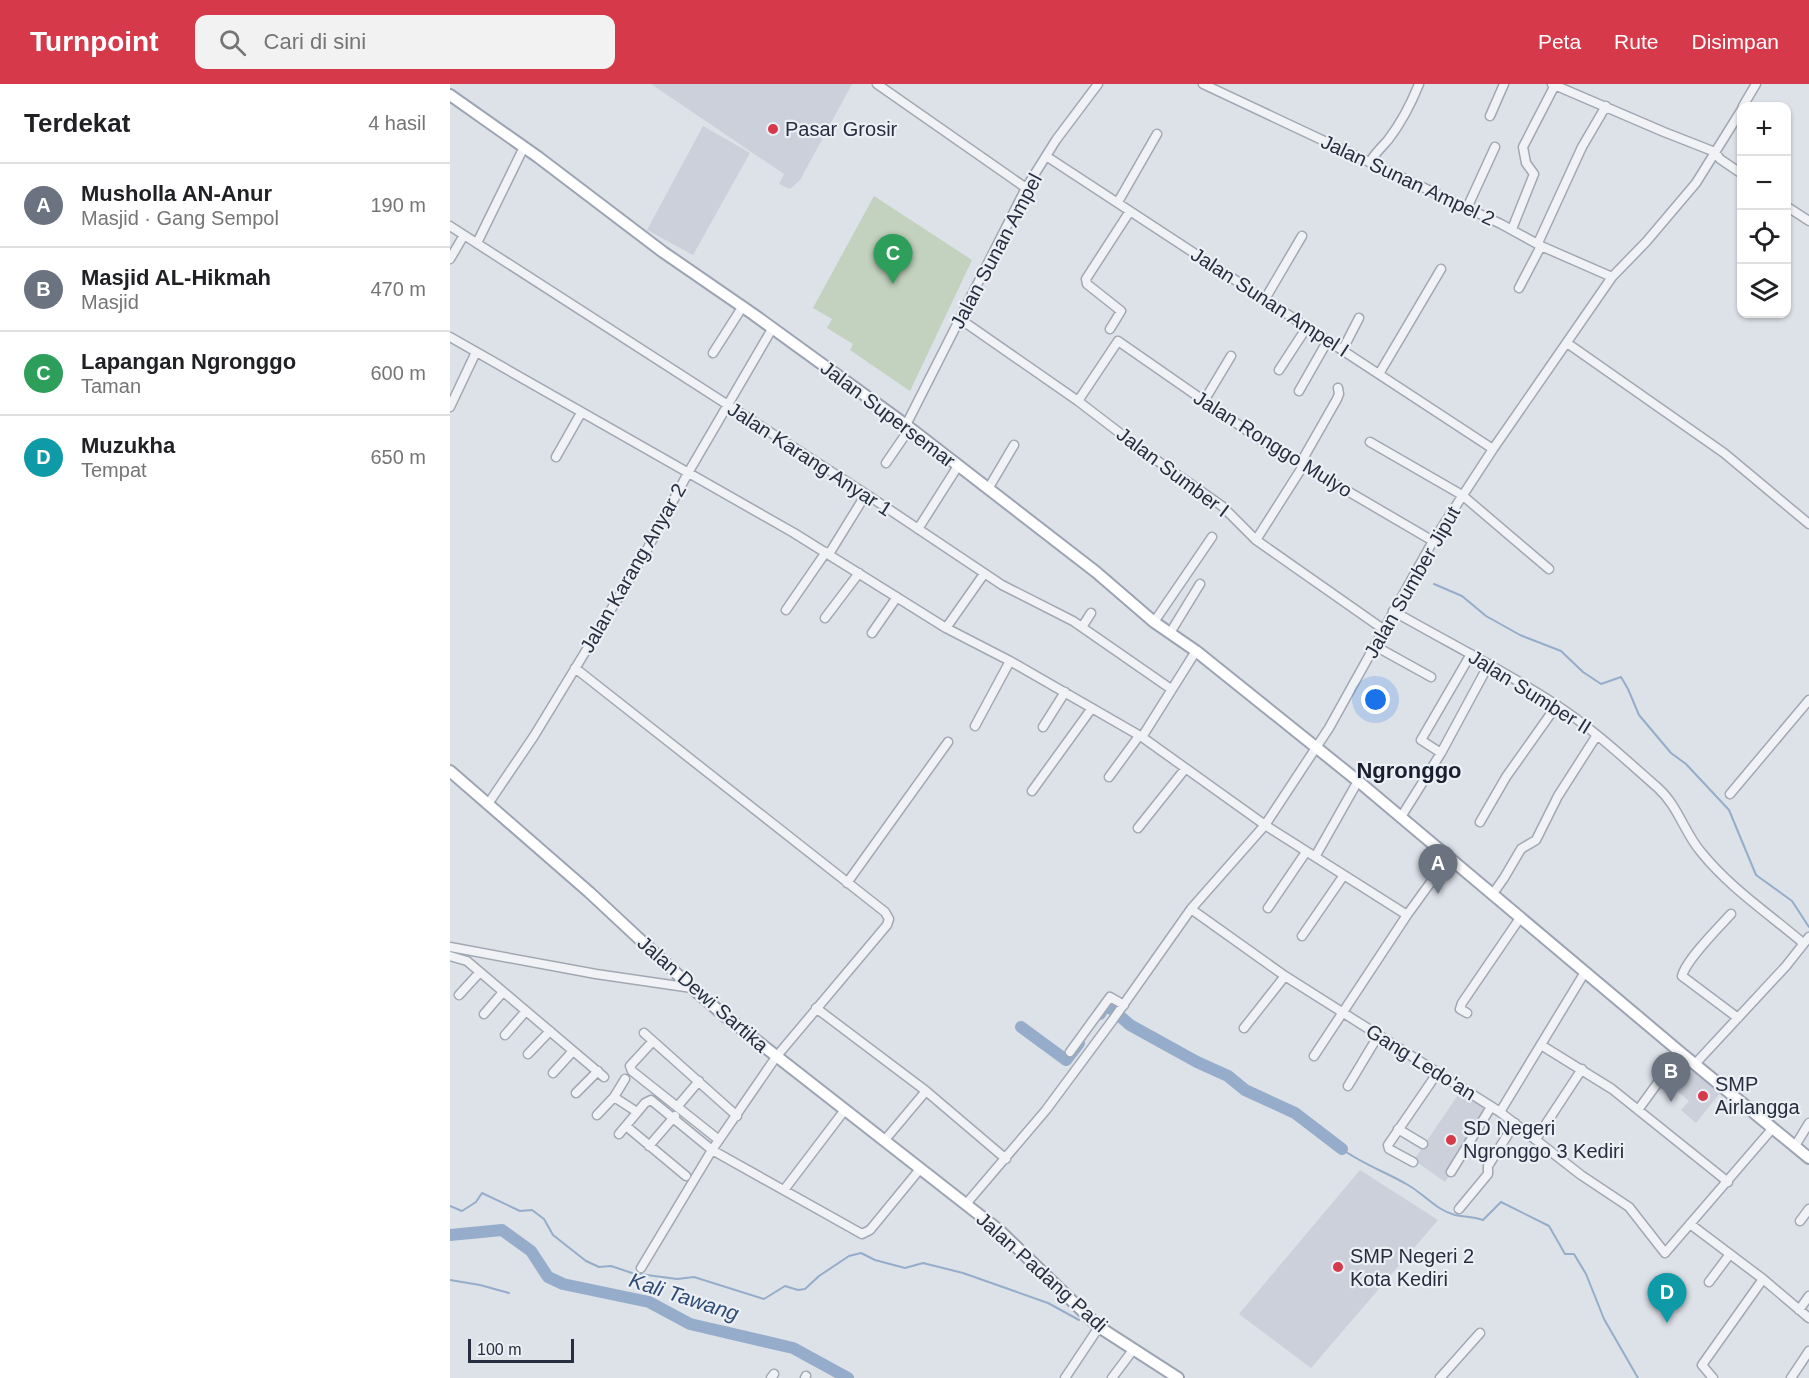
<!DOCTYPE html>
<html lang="id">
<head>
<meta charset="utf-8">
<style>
	body { margin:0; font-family:Helvetica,sans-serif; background:#f2f2f2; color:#202124 }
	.controls { position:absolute; right:18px; top:18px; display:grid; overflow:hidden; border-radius:12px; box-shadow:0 2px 4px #0004 }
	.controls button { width:54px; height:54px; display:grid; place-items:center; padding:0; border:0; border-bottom:2px solid #e0e0e0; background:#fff; color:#202124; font:30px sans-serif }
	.scale { position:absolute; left:18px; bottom:15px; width:106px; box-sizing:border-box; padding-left:6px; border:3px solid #262e3f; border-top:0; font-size:16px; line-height:21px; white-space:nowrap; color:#262e3f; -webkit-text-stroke:4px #ecf0f5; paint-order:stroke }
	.you { position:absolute; left:926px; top:616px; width:21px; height:21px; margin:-15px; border:4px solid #fff; border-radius:50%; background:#1a73e8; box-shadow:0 0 0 9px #1a73e833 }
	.badge { display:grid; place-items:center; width:39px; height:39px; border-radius:50%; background:#d5394a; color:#fff; font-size:20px; font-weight:700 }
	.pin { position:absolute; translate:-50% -50px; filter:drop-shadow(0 2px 3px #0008) }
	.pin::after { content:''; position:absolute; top:32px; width:21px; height:18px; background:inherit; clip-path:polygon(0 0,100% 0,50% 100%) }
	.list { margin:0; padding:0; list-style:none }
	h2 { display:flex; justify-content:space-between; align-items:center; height:78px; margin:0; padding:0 24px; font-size:26px }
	h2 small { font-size:20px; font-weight:400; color:#757577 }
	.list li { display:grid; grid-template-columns:39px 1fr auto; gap:18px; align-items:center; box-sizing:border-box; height:84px; padding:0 24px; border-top:2px solid #e0e0e0 }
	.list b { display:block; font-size:22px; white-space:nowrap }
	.list p { margin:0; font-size:20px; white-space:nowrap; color:#757577 }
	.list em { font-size:20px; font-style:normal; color:#757577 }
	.icon { flex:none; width:33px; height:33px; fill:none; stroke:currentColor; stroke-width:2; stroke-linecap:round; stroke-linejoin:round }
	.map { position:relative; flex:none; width:1359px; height:1294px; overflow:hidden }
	header { display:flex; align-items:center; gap:36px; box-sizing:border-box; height:84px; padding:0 30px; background:#d5394a; color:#fff }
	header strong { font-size:28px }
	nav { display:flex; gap:33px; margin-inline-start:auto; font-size:21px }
	.search { width:420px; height:54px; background:#f2f2f2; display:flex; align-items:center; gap:15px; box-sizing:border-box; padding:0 21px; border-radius:12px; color:#757577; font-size:22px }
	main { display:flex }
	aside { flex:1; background:#fff }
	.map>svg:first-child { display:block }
</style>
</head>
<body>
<header>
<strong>Turnpoint</strong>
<div class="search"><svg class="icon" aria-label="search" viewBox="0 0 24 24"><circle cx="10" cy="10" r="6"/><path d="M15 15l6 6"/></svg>Cari di sini</div>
<nav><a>Peta</a><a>Rute</a><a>Disimpan</a></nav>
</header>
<main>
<aside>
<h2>Terdekat<small>4 hasil</small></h2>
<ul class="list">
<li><span class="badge" style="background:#6b7280">A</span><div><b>Musholla AN-Anur</b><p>Masjid · Gang Sempol</p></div><em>190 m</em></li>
<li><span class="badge" style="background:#6b7280">B</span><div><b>Masjid AL-Hikmah</b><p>Masjid</p></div><em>470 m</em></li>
<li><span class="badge" style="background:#2e9e5b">C</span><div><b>Lapangan Ngronggo</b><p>Taman</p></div><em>600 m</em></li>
<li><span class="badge" style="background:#0f9aa8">D</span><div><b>Muzukha</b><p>Tempat</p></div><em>650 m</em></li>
</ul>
</aside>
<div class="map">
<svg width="1359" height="1294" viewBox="0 0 1359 1294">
	<rect width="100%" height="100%" fill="#dde1e8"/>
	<!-- built -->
	<path fill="#cbd0da" d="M201,0H402L350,96L340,105L329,100L334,90Z
		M253,42L300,69L243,171L197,146Z
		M1243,986L1270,1009L1246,1039L1231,1026L1239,1017L1226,1006Z
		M1012,1005L1041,1025L1029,1043L1031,1048L995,1098L964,1076Z
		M910,1086L988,1136L861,1284L789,1230Z"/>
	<!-- green -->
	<path fill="#c2d2be" d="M424,112L522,176L460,307L400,266L403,260L377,244L382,235L363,224Z"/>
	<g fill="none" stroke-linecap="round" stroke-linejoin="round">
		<!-- stream -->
		<path stroke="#95adca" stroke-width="2" d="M984,500L1012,512L1036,532L1070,551L1111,567L1133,588L1151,600L1171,593L1178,605L1189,631L1221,669L1236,680L1279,726L1306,791L1342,817L1359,843
			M892,1065C912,1080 936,1088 958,1101C974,1110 986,1126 1005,1131C1014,1133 1023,1132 1033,1136L1051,1118L1099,1142L1115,1170H1124L1136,1190L1154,1235L1188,1294
			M0,1122L12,1127L26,1118L32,1109L70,1127L82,1126L94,1135L103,1151L136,1177L149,1183L161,1182L182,1189L227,1195L244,1193L314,1215L335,1202L348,1206L355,1205L369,1192L399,1172L411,1169L425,1176L455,1184L473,1179L513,1189L598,1219L629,1236
			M0,1196L30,1201L59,1209"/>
		<!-- river -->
		<path stroke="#95adca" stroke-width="12" d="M650,930L656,920L680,941L747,978L778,992L795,1006L845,1029L892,1065
			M571,943L616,976L629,959
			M0,1151L52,1146L81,1167L98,1193L113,1200L199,1218L240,1240L343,1264L398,1294"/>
		<defs>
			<path id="minor" d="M427,0L576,104
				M753,0L1051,140L1091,162L1162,193
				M1102,0L1214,48L1265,68L1270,75L1292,90
				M1293,22L1306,0
				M1040,32L1054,0
				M596,72L1043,365
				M920,78C925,69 932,63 938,56C951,39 961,20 969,0
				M668,118L707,50
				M1336,122L1359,137
				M1017,124L1045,63
				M0,142L416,410L552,501L623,537L721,605
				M1062,145L1084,90L1076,79L1073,63L1105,1
				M27,159L74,63
				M1088,159L1132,63L1156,22
				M0,175L14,151
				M1069,204L1091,162
				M815,215L852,152
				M510,235L628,317L692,366L772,422L806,456L933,545
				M660,245L671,227L637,200L636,195L680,127
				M0,253L344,449L496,544L560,577L692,653L815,741L957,831
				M1117,259L1274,369L1359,440
				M893,265L909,234
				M263,269L293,222
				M829,286L857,243
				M929,290L991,185
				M849,307L878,256
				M628,317L668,257L812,357L983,457
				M754,317L781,272
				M0,323L26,268
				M456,341L576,104L606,56L648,0
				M920,358L1012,411L1099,485
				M106,373L131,329
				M436,379L460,344
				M850,380L887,315L889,310L888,304
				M538,405L564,361
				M468,445L508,382
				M806,456L853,382
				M379,470L416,410
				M336,526L376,468
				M943,527C997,558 1053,586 1105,620C1142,644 1175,675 1208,704C1228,722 1234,748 1251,768C1280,804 1318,829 1353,859
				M375,534L409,489
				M704,538L762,453
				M632,543L641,529
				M496,544L534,490
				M422,549L447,513
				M720,549L750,500
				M925,562L981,593
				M125,584L435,828L439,835L437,841L326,973L262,1066L191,1184
				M525,642L560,577
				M593,643L615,608
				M692,653L746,567
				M991,669L971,656L1021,570
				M659,693L689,652
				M582,707L642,624
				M1280,710L1359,616
				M38,720L84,652L193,473L238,389L322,245
				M951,733L991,669L1039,580
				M1030,738L1056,693L1107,621
				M688,744L735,685
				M865,773L908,697
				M397,799L498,658
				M1042,811L1054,794L1071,765L1086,756L1108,712L1147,651
				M818,824L856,768
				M741,825L835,892L1050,1028L1131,1091L1179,1123L1215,1169L1322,1045
				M1281,830C1269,843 1236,876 1232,892L1288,934
				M852,852L894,791
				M0,863L146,890L242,904
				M0,872L17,877L154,993
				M9,911L30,888
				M366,924L476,1007L556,1075
				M1017,929L1010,925L1012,919L1070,834
				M34,930L53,908
				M794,944L835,892
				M194,949L203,957
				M55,951L76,927
				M1091,961L1162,1005L1278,1098
				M620,968L660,913L674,921
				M78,970L100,947
				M864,972L957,831L999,773
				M1245,980L1336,882L1359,853
				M103,989L123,967
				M898,1002L928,952
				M126,1009L148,987
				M164,1013L187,1028
				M227,1023L249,997
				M1188,1026L1230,968
				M1050,1028L1135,888
				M147,1031L164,1013L175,995
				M176,1042L236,1092
				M948,1045L973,1060
				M169,1050L195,1019L201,1016L262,1066L412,1150L420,1146L470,1085
				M1086,1055L1132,985
				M269,1056L182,987L180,982L203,957L287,1032
				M434,1057L476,1007
				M199,1062L225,1032
				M1345,1062L1359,1039
				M963,1078L939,1065L938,1061L988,988
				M1001,1088L1041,1023
				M334,1106L394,1027
				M516,1120L596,1026L662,937L741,825L815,741L879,644L983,457L1043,365L1162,193L1196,158L1246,99L1292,25
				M1009,1125L1038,1090V1082L1065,1039
				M1350,1137L1359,1125
				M1240,1140L1313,1195L1359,1234
				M1259,1198L1280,1170
				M1349,1226L1359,1212
				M321,1294L324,1290
				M355,1294L356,1292
				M615,1294L649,1243
				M662,1294L683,1266
				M990,1294L1030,1249
				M1263,1294L1252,1281L1313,1195
				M1341,1294L1359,1267"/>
			<path id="major" d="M0,11L88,73L213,168L303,230L456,341L646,488L704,538L746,567L908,697L1230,968L1359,1074
				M0,687L139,808L242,904L275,932L550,1147L649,1243L728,1294"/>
		</defs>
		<!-- minor casing -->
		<use href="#minor" stroke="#a2a8b2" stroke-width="11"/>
		<!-- major casing -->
		<use href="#major" stroke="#9ca4b4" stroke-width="14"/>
		<!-- minor -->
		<use href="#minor" stroke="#f0f2f6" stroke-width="8"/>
		<!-- major -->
		<use href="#major" stroke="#fff" stroke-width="10"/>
	</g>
	<!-- markers -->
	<g fill="#d5394a" stroke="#ecf0f5" stroke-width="2">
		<circle cx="323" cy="45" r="6"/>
		<circle cx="1253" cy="1012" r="6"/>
		<circle cx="1001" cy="1056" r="6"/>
		<circle cx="888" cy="1183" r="6"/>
	</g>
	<g text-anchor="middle" stroke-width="4.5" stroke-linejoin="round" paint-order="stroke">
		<!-- poi labels -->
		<g font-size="20" fill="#262e3f" stroke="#ecf0f5" text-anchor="start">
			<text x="335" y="52">Pasar Grosir</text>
			<text x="1265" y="1007">SMP<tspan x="1265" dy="23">Airlangga</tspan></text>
			<text x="1013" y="1051">SD Negeri<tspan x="1013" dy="23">Ngronggo 3 Kediri</tspan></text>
			<text x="900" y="1179">SMP Negeri 2<tspan x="900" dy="23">Kota Kediri</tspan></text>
		</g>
		<!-- street labels -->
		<g font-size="20" fill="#262e3f" stroke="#ecf0f5">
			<text transform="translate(958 96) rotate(25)" y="7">Jalan Sunan Ampel 2</text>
			<text transform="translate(546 167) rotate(-62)" y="7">Jalan Sunan Ampel</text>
			<text transform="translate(820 218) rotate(33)" y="7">Jalan Sunan Ampel I</text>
			<text transform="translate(438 330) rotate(37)" y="7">Jalan Supersemar</text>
			<text transform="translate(823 360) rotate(32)" y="7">Jalan Ronggo Mulyo</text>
			<text transform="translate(360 375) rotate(33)" y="7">Jalan Karang Anyar 1</text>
			<text transform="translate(723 388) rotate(37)" y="7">Jalan Sumber I</text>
			<text transform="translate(183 484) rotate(-60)" y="7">Jalan Karang Anyar 2</text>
			<text transform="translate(962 498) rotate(-60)" y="7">Jalan Sumber Jiput</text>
			<text transform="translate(1080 608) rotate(32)" y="7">Jalan Sumber II</text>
			<text transform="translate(253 910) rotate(41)" y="7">Jalan Dewi Sartika</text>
			<text transform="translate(971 978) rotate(32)" y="7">Gang Ledo'an</text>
			<text transform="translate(592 1188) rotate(42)" y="7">Jalan Padang Padi</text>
		</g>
		<!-- water labels -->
		<g font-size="21" font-style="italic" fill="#2e4b75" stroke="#ecf0f5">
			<text transform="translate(234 1213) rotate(18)" y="7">Kali Tawang</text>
		</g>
		<!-- quarter labels -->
		<g font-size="22" font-weight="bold" fill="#181f30" stroke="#ecf0f5">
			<text x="959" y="694">Ngronggo</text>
		</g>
	</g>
</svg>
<div class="controls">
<button>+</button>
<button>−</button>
<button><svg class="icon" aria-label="locate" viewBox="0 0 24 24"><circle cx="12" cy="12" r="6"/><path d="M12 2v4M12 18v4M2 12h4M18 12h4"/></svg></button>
<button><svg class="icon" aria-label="layers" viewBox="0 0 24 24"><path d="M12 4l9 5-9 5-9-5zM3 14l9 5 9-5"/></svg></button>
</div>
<div class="scale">100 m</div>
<div class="you"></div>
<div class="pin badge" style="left:988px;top:810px;background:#6b7280">A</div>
<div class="pin badge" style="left:1221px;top:1018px;background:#6b7280">B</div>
<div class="pin badge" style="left:443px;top:200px;background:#2e9e5b">C</div>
<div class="pin badge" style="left:1217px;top:1239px;background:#0f9aa8">D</div>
</div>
</main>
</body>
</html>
